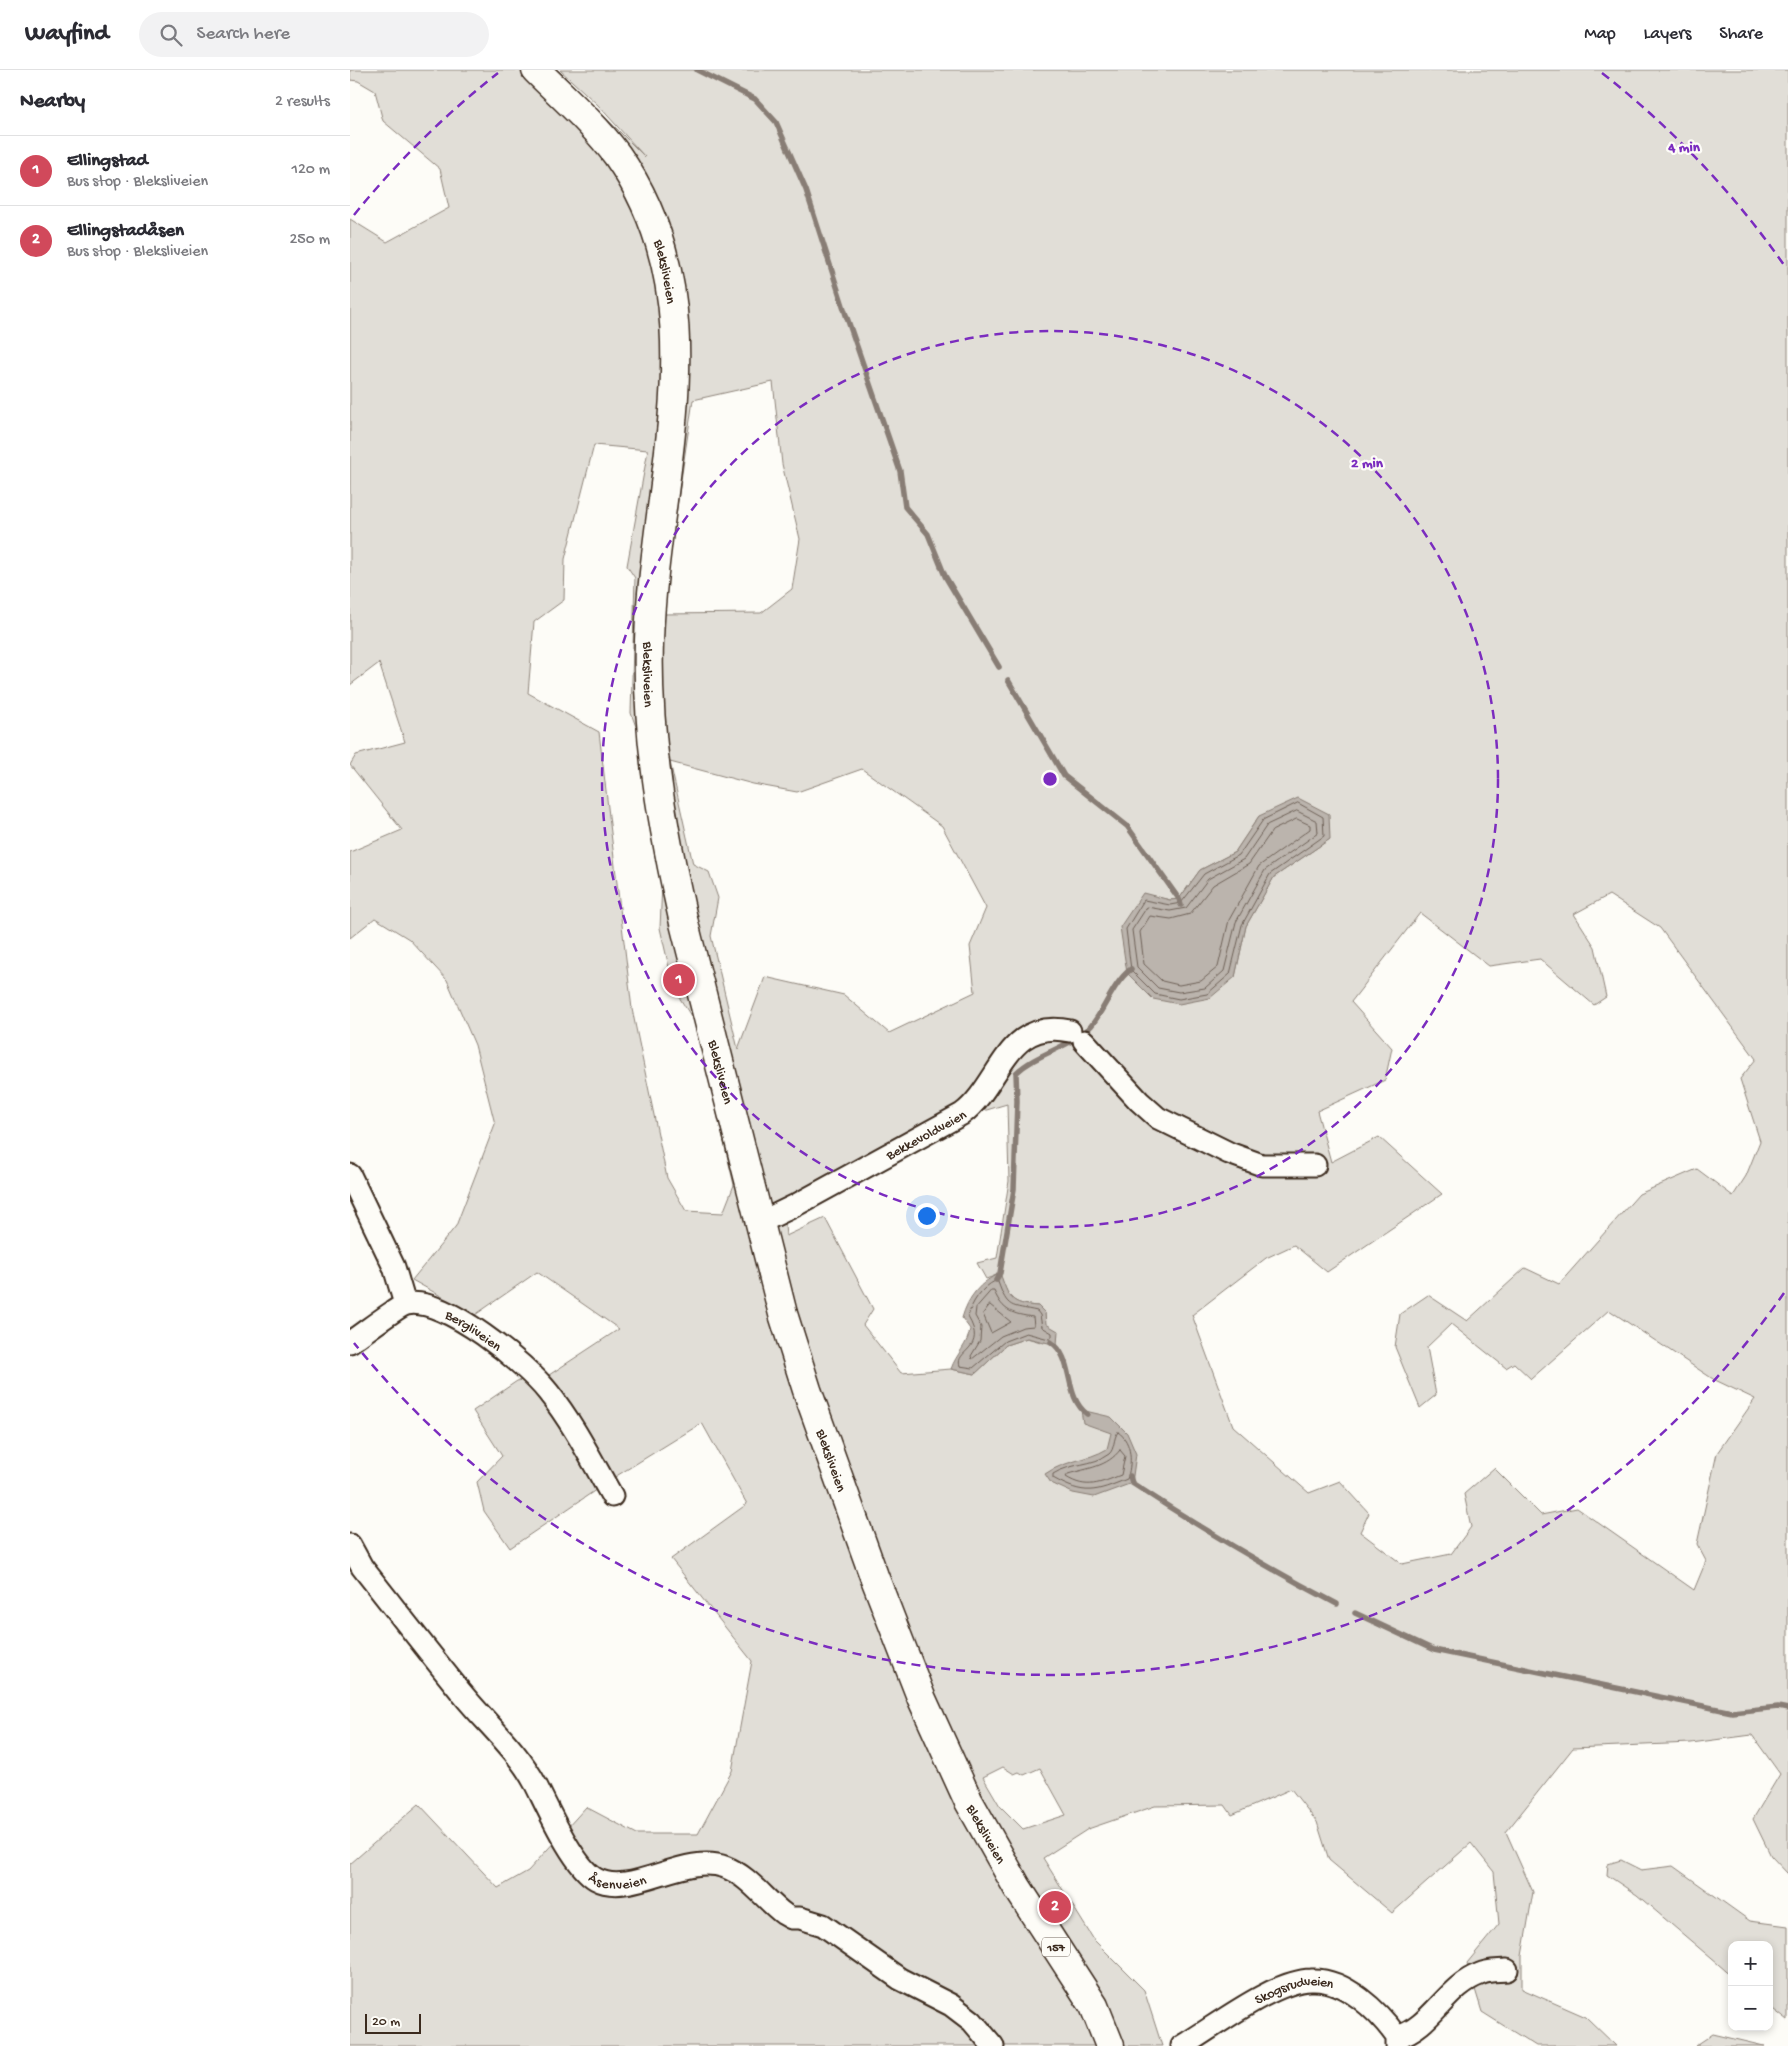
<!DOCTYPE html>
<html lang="en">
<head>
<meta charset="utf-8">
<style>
	body { margin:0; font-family:"Gochi Hand",sans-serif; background:#f2f2f3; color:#2b2b33 }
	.controls { position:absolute; right:15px; bottom:15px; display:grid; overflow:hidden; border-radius:10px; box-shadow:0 2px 8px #0003 }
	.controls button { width:45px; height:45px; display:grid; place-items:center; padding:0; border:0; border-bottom:1px solid #e1e1e2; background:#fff; color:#2b2b33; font:25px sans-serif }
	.scale { position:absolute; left:15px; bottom:12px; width:56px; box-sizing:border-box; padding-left:5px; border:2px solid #3b2a1e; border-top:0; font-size:14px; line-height:18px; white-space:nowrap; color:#3b2a1e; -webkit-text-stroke:4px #fdfcf7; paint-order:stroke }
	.you { position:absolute; left:576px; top:1145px; width:18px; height:18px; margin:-12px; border:4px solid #fff; border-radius:50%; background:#1a73e8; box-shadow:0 0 0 8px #1a73e833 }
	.badge { display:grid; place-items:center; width:32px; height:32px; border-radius:50%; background:#d1495b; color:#fff; font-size:16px; font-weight:700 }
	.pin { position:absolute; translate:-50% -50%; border:2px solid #fff; box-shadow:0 1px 5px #0006 }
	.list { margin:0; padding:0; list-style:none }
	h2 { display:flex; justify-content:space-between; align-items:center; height:65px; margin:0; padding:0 20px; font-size:21px }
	h2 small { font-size:16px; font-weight:400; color:#7c7c81 }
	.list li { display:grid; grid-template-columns:32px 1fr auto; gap:15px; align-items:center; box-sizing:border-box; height:70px; padding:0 20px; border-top:1px solid #e1e1e2 }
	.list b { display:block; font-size:19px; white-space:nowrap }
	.list p { margin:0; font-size:16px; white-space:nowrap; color:#7c7c81 }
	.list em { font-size:16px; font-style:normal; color:#7c7c81 }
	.icon { flex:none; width:28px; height:28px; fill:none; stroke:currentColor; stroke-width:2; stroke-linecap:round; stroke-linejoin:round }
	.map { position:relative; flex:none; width:1438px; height:1976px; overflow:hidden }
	header { display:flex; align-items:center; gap:30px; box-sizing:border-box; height:70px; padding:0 25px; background:#fff; border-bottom:1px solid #e1e1e2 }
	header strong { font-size:24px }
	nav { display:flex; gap:28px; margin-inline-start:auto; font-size:18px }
	.search { width:350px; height:45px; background:#f2f2f3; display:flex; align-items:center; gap:12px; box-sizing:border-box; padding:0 18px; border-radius:28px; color:#7c7c81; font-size:19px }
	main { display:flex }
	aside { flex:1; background:#fff }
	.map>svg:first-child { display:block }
</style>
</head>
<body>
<header>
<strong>Wayfind</strong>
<div class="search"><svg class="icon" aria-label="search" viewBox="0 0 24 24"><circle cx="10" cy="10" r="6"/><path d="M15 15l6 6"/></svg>Search here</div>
<nav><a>Map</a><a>Layers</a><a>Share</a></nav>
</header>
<main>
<aside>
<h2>Nearby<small>2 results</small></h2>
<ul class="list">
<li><span class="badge">1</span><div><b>Ellingstad</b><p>Bus stop · Bleksliveien</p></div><em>120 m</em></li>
<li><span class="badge">2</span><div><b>Ellingstadåsen</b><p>Bus stop · Bleksliveien</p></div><em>250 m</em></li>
</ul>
</aside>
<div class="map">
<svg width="1438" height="1976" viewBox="0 0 1438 1976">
	<rect width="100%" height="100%" fill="#fdfcf7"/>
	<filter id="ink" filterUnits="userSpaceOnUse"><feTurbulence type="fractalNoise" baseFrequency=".02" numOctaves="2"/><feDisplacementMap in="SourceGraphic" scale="10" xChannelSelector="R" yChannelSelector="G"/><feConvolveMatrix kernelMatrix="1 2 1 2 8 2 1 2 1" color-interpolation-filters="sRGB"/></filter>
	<g filter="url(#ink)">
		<!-- green -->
		<path fill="#e1ded7" stroke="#8e847a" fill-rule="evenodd" d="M0,0H208L295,87L248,35L210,0H1438V1804L1421,1786L1403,1749L1430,1704L1402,1665L1341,1673L1223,1678L1156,1762L1183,1822L1172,1886V1919L1236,1947L1266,1976H1186L1132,1942L1117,1893L1149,1854L1144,1802L1121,1773L1042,1843L979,1790L967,1752L941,1719L882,1745L875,1735L805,1736L738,1759L693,1788L744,1870L794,1920L812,1976H0V1794L69,1734L148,1818L178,1801L236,1737L287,1764H348L382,1701L402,1591L321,1489L397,1434L352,1353L268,1405L160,1478L134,1441L127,1412L152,1386L123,1341L167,1311L199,1305L269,1259L187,1202L125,1245L62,1210L106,1156L145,1054L125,975L97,910L59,869L25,848L0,868V782L52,760L0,695L6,685L55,672L29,593L0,615V149L37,172L99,138L90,99L33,51L25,21L8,11L0,10ZM423,312L432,394L450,469L442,519L411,543L311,544L343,330ZM244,375L298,380L277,496L285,508L281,643L289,665L312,814L310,858L324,919L346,954L384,1115L373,1143L336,1141L317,1108L282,939L249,662L178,623L184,552L214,530L215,489ZM320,692L403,714L447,722L512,699L592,756L636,838L620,876L625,922L539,963L494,925L415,907L388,979L361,866L368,828L359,802L343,794ZM909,746L980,769L924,807L896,856L885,907L793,824L820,830L829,829L850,800L885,782ZM1259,825L1310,858L1406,989L1390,1009L1410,1071L1396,1106L1383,1126L1347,1099L1289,1124L1209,1214L1175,1198L1117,1251L1078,1225L1050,1244L1045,1277L1070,1338L1086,1325L1077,1277L1101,1254L1156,1298L1164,1293L1181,1309L1259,1240L1363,1309L1405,1329L1367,1383L1347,1474L1356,1491L1344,1520L1227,1438L1191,1445L1144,1398L1114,1424L1121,1457L1101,1484L1052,1494L1010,1462L1019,1443L990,1411L959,1423L883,1356L842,1245L916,1188L944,1175L977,1202L1092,1124L1029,1067L981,1092L967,1041L1035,1010L1042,978L1001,932L1070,843L1139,896L1190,889L1244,935L1256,927L1245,877L1224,844ZM657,1034L659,1111L647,1188L627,1193L636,1209L650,1204C659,1229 660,1234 688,1236L695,1243L694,1273L677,1268L656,1275L625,1304L601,1299L551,1303L513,1255L523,1239L475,1148L436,1166L433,1134L582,1056ZM653,1697L664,1704L669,1702L674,1705L690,1698L716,1745L673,1759L650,1736L633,1707Z
			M1271,1790L1291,1800L1323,1796L1400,1851L1438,1856V1951L1419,1936V1875H1382V1906L1287,1825L1257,1805L1258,1794Z
			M1363,1964L1414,1976H1415H1345Z"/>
		<!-- water -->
		<path fill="#bbb4ad" stroke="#887d74" d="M948,728L979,744L980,769L924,807L896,856L885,907L860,928L829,934L803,929L777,903L770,857L793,823L820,830L829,829L850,800L885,782L909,746Z
			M650,1203C659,1228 660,1234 688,1236L695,1243L696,1254L708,1261L707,1275L677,1268L656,1275L625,1304L601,1299C606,1284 618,1275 620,1259L612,1248C618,1227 630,1212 650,1203Z
			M731,1340L761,1347L777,1363L786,1384L782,1413L744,1427L723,1423L701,1413L695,1404C715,1390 737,1391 757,1379L761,1363L733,1353Z"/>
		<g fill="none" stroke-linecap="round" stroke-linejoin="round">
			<!-- shore -->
			<path stroke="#6e6157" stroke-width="1" d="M948,733L973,747L974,766L920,804L892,855L880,904L857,924L829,929L805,924L781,900L776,859L794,830L820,835L831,833L854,804L889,785L913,750Z
				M947,741L967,751L968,763L915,800L886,852L874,901L855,918L829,922L808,918L787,897L782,860L797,837L820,841L836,838L858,809L894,789L917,755Z
				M947,749L960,755V759L909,796L879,850L868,897L851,911L829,915L812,911L794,894L790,862L800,846L821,849L840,844L863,815L899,794L922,761Z
				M645,1211L648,1212C658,1240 661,1235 687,1241L690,1245L692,1257L702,1263V1267L699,1269L676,1263L655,1271L623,1298L610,1296C604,1280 638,1280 618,1247C621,1233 632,1217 645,1211Z
				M641,1221H644C653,1242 663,1244 683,1247L684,1256L673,1257L651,1266L622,1289L621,1286L630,1271L631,1257L625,1246L626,1238Z
				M640,1235L661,1252L641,1263L633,1244Z
				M768,1362C783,1372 782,1395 777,1409C745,1422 735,1426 703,1408V1404C720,1393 743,1396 759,1384C765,1379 763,1368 768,1362Z
				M770,1380L775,1386L771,1405C750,1413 737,1420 716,1407L718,1404C738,1398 757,1397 770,1380Z"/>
			<!-- stream -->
			<path stroke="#887d74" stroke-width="5.5" d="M347,0L405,29L426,52L456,120L496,245L550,401L555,437L578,464L595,506L649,597
				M658,610L714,706L777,756L829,829L831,835
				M646,1210L650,1203L664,1119L667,1031L666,1003C688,982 721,978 741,956C755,939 763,913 781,899
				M701,1272C725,1288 713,1326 737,1344
				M780,1406L782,1413C849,1457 916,1497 987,1534
				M1005,1543L1084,1580L1382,1642L1428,1637L1438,1639"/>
			<defs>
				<g id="street">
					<path d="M734,971L789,1031L808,1048L879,1083L912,1095H965"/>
					<path d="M0,1105L44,1197L55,1234"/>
					<path id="s1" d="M409,1153L446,1135L612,1044C651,1015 656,947 720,961"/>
					<path id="s2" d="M0,1272C11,1265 48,1236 57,1234C94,1226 176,1294 198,1322C223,1353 242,1391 262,1426"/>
					<path id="s3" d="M0,1475L12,1497C46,1540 80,1584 115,1627C139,1656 168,1681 186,1715C198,1739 224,1797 246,1809C281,1828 335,1782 375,1797C399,1806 414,1829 434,1844L441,1848H450L473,1855L550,1909L601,1935L622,1951L643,1976"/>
					<path d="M1047,1967C1082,1957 1096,1916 1130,1904C1138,1900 1148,1901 1157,1900"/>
					<path id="s4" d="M832,1976C866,1956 923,1911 961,1910C995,1908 1029,1942 1047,1967V1976"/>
				</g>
				<g id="primary">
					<path id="s5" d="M186,0C213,27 244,54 267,85C372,234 304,406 299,571C296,667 313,760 334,853L433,1244L457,1320L524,1506L571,1627L618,1730L667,1817L744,1936L760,1976"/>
				</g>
			</defs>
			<!-- street casing -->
			<use href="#street" stroke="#3b2a1e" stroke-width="25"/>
			<!-- primary casing -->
			<use href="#primary" stroke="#3b2a1e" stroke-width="31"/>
			<!-- street -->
			<use href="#street" stroke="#fdfcf7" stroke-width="21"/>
			<!-- primary -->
			<use href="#primary" stroke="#fdfcf7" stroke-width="28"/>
		</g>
	</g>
	<!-- distance rings -->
	<g fill="none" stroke="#7b2cbf" stroke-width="2.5" stroke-dasharray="9 6">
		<circle cx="700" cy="709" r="448"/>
		<path d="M1434 1223A896 896 0 0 1 4 1273M4 145A896 896 0 0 1 148 3M1252 3A896 896 0 0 1 1434 195"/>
	</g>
	<g text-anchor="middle" stroke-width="4.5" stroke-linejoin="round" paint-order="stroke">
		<!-- shield labels -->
		<rect fill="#fdfcf7" stroke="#75695f" stroke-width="1" x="692" y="1867.5" width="28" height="19" rx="4"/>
		<g font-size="12" font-weight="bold" fill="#3b2a1e">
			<text x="706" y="1881">157</text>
		</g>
		<!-- street labels -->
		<g font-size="14" fill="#3b2a1e" stroke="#fdfcf7">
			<text dy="5" stroke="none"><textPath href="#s5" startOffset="245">Bleksliveien</textPath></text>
			<text dy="5" stroke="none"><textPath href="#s5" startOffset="650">Bleksliveien</textPath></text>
			<text dy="5" stroke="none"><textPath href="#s5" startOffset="1055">Bleksliveien</textPath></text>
			<text dy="5" stroke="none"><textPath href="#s1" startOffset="189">Bekkevoldveien</textPath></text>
			<text dy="5" stroke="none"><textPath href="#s2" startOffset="142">Bergliveien</textPath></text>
			<text dy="5" stroke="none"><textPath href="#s5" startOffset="1459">Bleksliveien</textPath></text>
			<text dy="5" stroke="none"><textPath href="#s5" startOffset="1864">Bleksliveien</textPath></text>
			<text dy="5" stroke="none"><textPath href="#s3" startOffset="439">Åsenveien</textPath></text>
			<text dy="5" stroke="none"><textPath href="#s4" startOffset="128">Skogsrudveien</textPath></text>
		</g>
	</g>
	<circle cx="700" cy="709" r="8" fill="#7b2cbf" stroke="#fdfcf7" stroke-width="2.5"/>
	<g font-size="15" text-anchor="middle" font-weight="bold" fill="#7b2cbf" stroke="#fdfcf7" stroke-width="4.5" stroke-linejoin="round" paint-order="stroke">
		<text x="1334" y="81">4 min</text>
		<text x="1017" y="397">2 min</text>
	</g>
</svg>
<div class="controls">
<button>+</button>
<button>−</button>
</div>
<div class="scale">20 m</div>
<div class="you"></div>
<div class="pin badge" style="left:329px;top:910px">1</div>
<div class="pin badge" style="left:705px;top:1837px">2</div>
</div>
</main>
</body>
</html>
